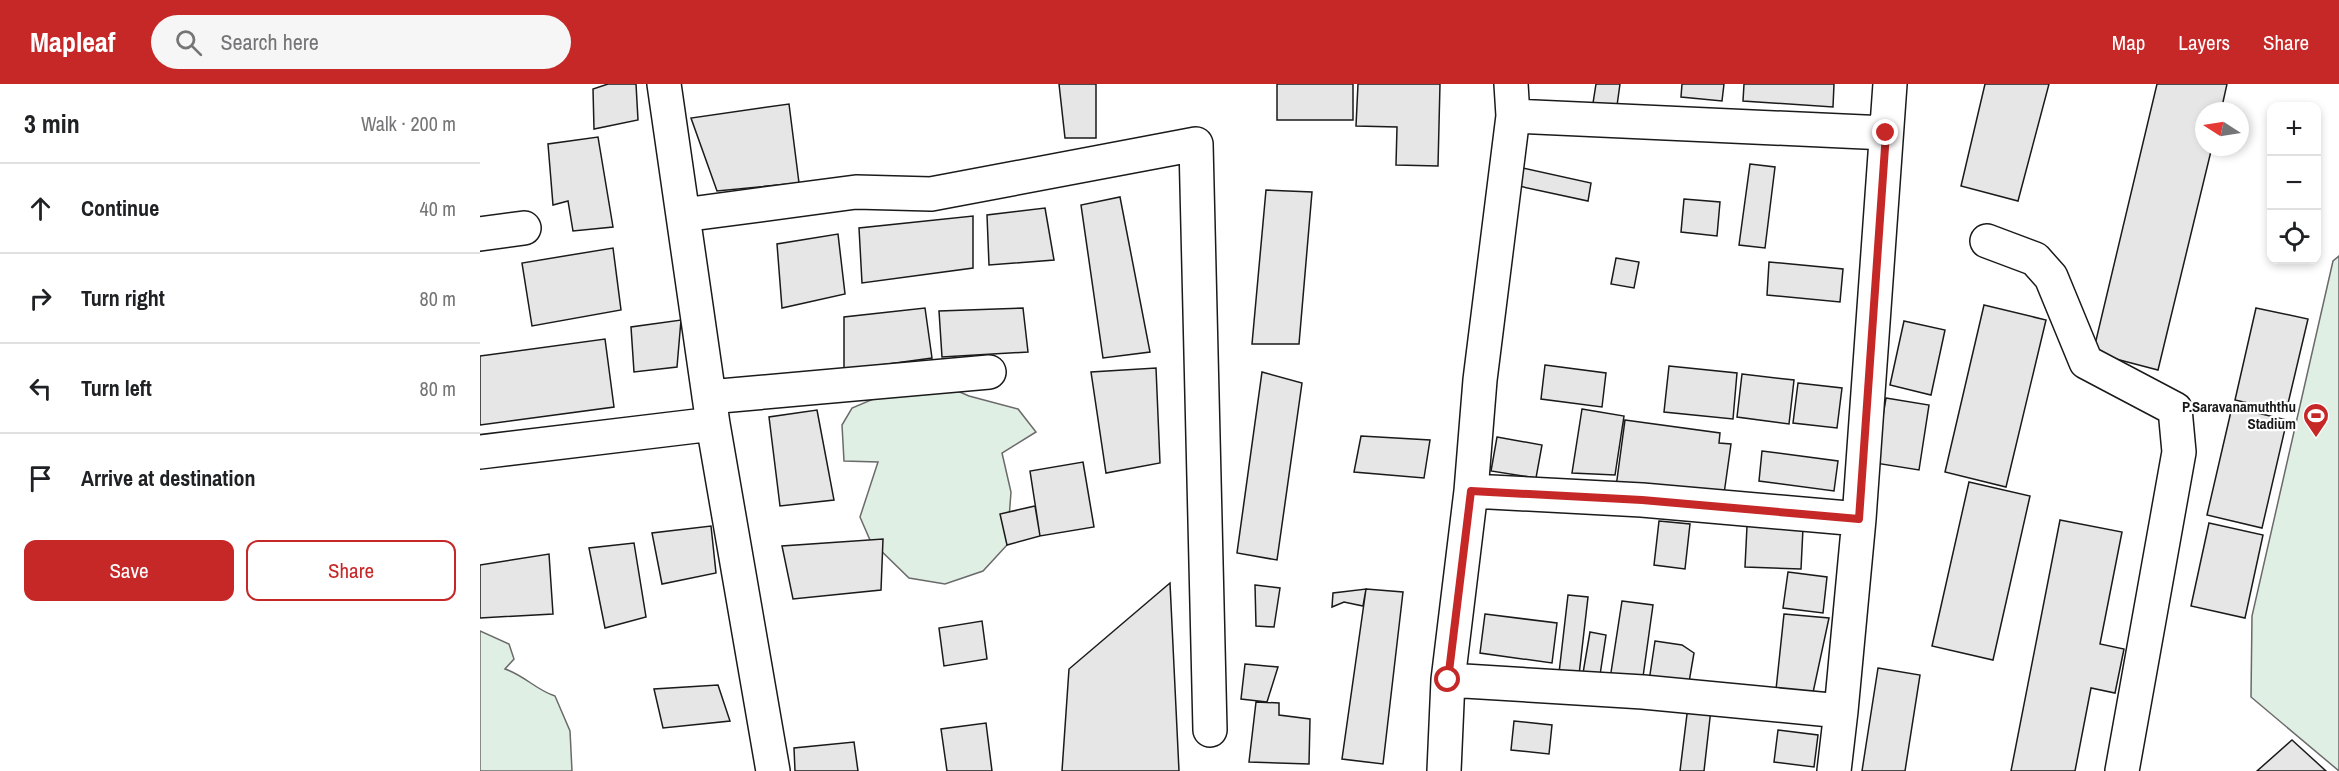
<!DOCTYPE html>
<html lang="en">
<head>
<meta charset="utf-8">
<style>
	body { margin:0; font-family:"Archivo Narrow",sans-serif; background:#f6f6f6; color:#202124 }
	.controls { position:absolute; right:18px; top:18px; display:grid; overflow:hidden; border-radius:12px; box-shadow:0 3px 9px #0003 }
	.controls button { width:54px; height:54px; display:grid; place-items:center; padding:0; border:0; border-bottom:2px solid #e0e0e0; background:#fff; color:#202124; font:30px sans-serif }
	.compass { position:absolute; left:1715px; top:18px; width:54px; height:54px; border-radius:50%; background:#fff; box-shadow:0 3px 9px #0003; rotate:282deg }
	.stop { position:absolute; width:18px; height:18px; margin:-14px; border:4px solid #c62828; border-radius:50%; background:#fff }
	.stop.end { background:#c62828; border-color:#fff; box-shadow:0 2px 6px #0008 }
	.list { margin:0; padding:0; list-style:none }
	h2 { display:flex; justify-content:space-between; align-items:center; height:78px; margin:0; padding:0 24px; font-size:26px }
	h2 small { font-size:20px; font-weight:400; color:#757577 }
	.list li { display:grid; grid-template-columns:39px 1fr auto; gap:18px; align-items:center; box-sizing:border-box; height:90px; padding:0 24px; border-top:2px solid #e0e0e0 }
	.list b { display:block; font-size:22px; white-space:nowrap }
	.list em { font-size:20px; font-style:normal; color:#757577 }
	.actions { display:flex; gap:12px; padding:18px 24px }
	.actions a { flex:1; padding:14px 0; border:2px solid #c62828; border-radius:12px; text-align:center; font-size:21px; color:#c62828 }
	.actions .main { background:#c62828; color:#fff }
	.icon { flex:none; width:33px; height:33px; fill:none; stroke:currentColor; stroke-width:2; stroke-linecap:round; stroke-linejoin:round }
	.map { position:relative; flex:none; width:1859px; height:687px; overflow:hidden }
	header { display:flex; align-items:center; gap:36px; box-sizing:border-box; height:84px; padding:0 30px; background:#c62828; color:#fff }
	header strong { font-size:28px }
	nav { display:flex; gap:33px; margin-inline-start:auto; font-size:21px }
	.search { width:420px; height:54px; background:#f6f6f6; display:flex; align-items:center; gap:15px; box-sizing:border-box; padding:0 21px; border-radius:33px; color:#757577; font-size:22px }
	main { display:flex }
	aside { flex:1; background:#fff }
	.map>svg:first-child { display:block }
</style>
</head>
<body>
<header>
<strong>Mapleaf</strong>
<div class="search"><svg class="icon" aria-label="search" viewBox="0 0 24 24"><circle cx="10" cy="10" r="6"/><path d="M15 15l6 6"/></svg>Search here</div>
<nav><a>Map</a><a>Layers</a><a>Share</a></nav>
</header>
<main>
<aside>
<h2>3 min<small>Walk · 200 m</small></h2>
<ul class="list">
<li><svg class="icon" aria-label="ahead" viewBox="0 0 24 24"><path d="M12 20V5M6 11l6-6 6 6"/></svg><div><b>Continue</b></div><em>40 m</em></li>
<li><svg class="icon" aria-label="right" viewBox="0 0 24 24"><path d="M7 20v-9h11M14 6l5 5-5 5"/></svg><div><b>Turn right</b></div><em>80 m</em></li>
<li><svg class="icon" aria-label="left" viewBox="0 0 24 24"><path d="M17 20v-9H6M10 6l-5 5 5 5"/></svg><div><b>Turn left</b></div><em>80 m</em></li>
<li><svg class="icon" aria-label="arrive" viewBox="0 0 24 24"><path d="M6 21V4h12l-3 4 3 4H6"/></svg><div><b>Arrive at destination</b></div></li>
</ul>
<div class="actions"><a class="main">Save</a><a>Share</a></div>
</aside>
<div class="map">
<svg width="1859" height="687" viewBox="0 0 1859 687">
	<rect width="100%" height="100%" fill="#fff"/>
	<!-- green -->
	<path fill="#e0efe3" stroke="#6a6a6a" stroke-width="1.5" d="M1859,172V687L1771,613L1772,532L1853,177Z
		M445,293L489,312L538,325L556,348L522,369L531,408L527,461L503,487L465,500L429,494L390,456L380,433L398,378L364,377L362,341L372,324Z
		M0,547L29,560L34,575L25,585C44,591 56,606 75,612L90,647L92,687H0Z"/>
	<!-- building -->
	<path fill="#e6e6e6" stroke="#1a1a1a" stroke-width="1.5" d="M128,0H156L158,36L114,45L113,5Z
		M579,0H616V54H585Z
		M797,0H873V36H797Z
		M878,0H960L958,82L916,81L917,43L876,42Z
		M1116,0H1140L1135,36L1111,32Z
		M1202,0H1244L1242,17L1201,13Z
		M1264,0H1354L1353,23L1263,17Z
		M1505,0H1569L1538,117L1481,102Z
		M1677,0H1747L1741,27H1724V63H1732L1678,286L1613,269Z
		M309,20L319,99L237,107L211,34Z
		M118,53L133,143L93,147L88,117L73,121L68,60Z
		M1270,80L1295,83L1285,164L1259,161Z
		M1038,83L1111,99L1108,117L1034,101Z
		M786,106L832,108L819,260H772Z
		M640,113L670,268L623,274L601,121Z
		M1204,115L1240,118L1237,152L1201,148Z
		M565,124L574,176L509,181L507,131Z
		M493,132V184L382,199L379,144Z
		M358,150L365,210L302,224L297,160Z
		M133,164L141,226L52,242L42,179Z
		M1136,174L1159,178L1154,204L1131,200Z
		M1289,178L1363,185L1360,218L1287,211Z
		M1504,221L1566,236L1526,403L1465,388Z
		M445,224L452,274L364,286V233Z
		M543,224L548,268L462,273L459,227Z
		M1776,224L1828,235L1806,328L1755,316Z
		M201,236L197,283L154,288L151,243Z
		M1424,237L1465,246L1451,311L1410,301Z
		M125,255L134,323L0,341V272Z
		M1065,281L1126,289L1122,323L1061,315Z
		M1189,282L1257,289L1253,335L1184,328Z
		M676,284L680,379L626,389L611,288Z
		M782,288L822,299L797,476L757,469Z
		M1262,290L1314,296L1309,340L1257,333Z
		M1318,299L1362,304L1357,344L1313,339Z
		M1406,314L1449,321L1439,386L1395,379Z
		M1752,323L1807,336L1782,444L1727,431Z
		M1102,325L1144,332L1135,391L1092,389Z
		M337,326L354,416L300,422L289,333Z
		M1145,336L1240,349L1239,359L1251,360L1243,417L1136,403Z
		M881,352L950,356L944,394L874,388Z
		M1017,353L1062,361L1056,394L1011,387Z
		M1282,367L1358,377L1354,407L1279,397Z
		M603,378L614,443L560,452L550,387Z
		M1489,398L1550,412L1513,576L1452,562Z
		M555,422L560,452L527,461L520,430Z
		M1580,436L1642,448L1620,560L1644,565L1635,609L1611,604L1595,687H1531Z
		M1179,437L1210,440L1205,485L1174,481Z
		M1729,439L1783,451L1765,534L1711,522Z
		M231,442L236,489L182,500L172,449Z
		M1267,442L1323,444L1321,485L1265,483Z
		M403,455L401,506L313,515L302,462Z
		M154,459L166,533L125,544L109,464Z
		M69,470L73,530L0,534V481Z
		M1308,488L1347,493L1343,529L1303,524Z
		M690,499L699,687H582L589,585Z
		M775,501L800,504L794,543L776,542Z
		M886,505L923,508L903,680L862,675Z
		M886,505L883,522L864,518L852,523L853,509Z
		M1088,511L1108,513L1099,591L1079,589Z
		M1142,517L1173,521L1162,600L1130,595Z
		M1005,530L1077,539L1072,579L1000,569Z
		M1304,530L1349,534L1331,618L1295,615Z
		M502,537L507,575L464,582L459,544Z
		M1110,548L1126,551L1120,591L1103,589Z
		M1175,557L1202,561L1214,569L1207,610L1168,604Z
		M765,580L798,583L787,618L761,615Z
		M1398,584L1440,591L1425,687H1382Z
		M238,601L250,637L183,644L174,605Z
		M776,618L799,619V631L830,635L829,680L769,678Z
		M1208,622L1231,625L1224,687H1200Z
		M1034,637L1072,641L1069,670L1031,666Z
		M506,639L512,687H467L461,645Z
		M1298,646L1338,651L1334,683L1294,678Z
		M1812,656L1846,687H1777Z
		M374,658L378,687H315L314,664Z"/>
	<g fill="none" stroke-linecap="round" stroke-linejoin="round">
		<defs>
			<path id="minor" d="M184,0L233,340L293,687
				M1033,32L1406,49
				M203,131L376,108L451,110L716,60L730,646
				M0,150L44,144
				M1507,157L1555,175L1571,193L1606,278L1695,325L1699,368L1642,687
				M229,313L509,288
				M0,368L233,340
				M991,407L1162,416L1379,435
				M968,596L1163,608L1361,627
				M964,687L968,596L991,407L1000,296L1033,32L1031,0
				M1354,687L1361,627L1379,435L1410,0"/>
		</defs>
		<!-- minor casing -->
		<use href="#minor" stroke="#1a1a1a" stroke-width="36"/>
		<!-- minor -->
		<use href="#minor" stroke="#fff" stroke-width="33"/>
	</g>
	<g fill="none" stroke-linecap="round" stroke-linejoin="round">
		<!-- route -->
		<path stroke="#c62828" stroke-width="8" d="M968,596L991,407L1162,416L1379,435L1406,49"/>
	</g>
	<!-- icons -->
	<defs>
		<symbol id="stadium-pin" viewBox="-11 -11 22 30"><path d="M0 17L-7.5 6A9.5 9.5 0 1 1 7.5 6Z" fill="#c62828" stroke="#fff"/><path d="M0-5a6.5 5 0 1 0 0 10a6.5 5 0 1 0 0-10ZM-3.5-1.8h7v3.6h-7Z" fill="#fff"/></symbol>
	</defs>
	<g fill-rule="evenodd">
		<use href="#stadium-pin" x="1821" y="317" width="30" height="40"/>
	</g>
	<g text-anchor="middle" stroke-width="4.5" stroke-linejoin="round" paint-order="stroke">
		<!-- poi labels -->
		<g font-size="15" font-weight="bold" fill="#1a1a1a" stroke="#fff" text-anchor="end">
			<text x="1816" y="328">P.Saravanamuththu<tspan x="1816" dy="17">Stadium</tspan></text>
		</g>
	</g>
</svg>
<div class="controls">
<button>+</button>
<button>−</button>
<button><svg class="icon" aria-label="locate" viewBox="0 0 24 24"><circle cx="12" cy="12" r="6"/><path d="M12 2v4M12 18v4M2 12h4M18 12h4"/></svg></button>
</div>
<svg class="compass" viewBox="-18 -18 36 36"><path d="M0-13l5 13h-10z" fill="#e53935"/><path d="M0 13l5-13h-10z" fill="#757577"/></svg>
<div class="stop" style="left:968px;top:596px"></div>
<div class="stop end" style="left:1406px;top:49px"></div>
</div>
</main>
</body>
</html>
